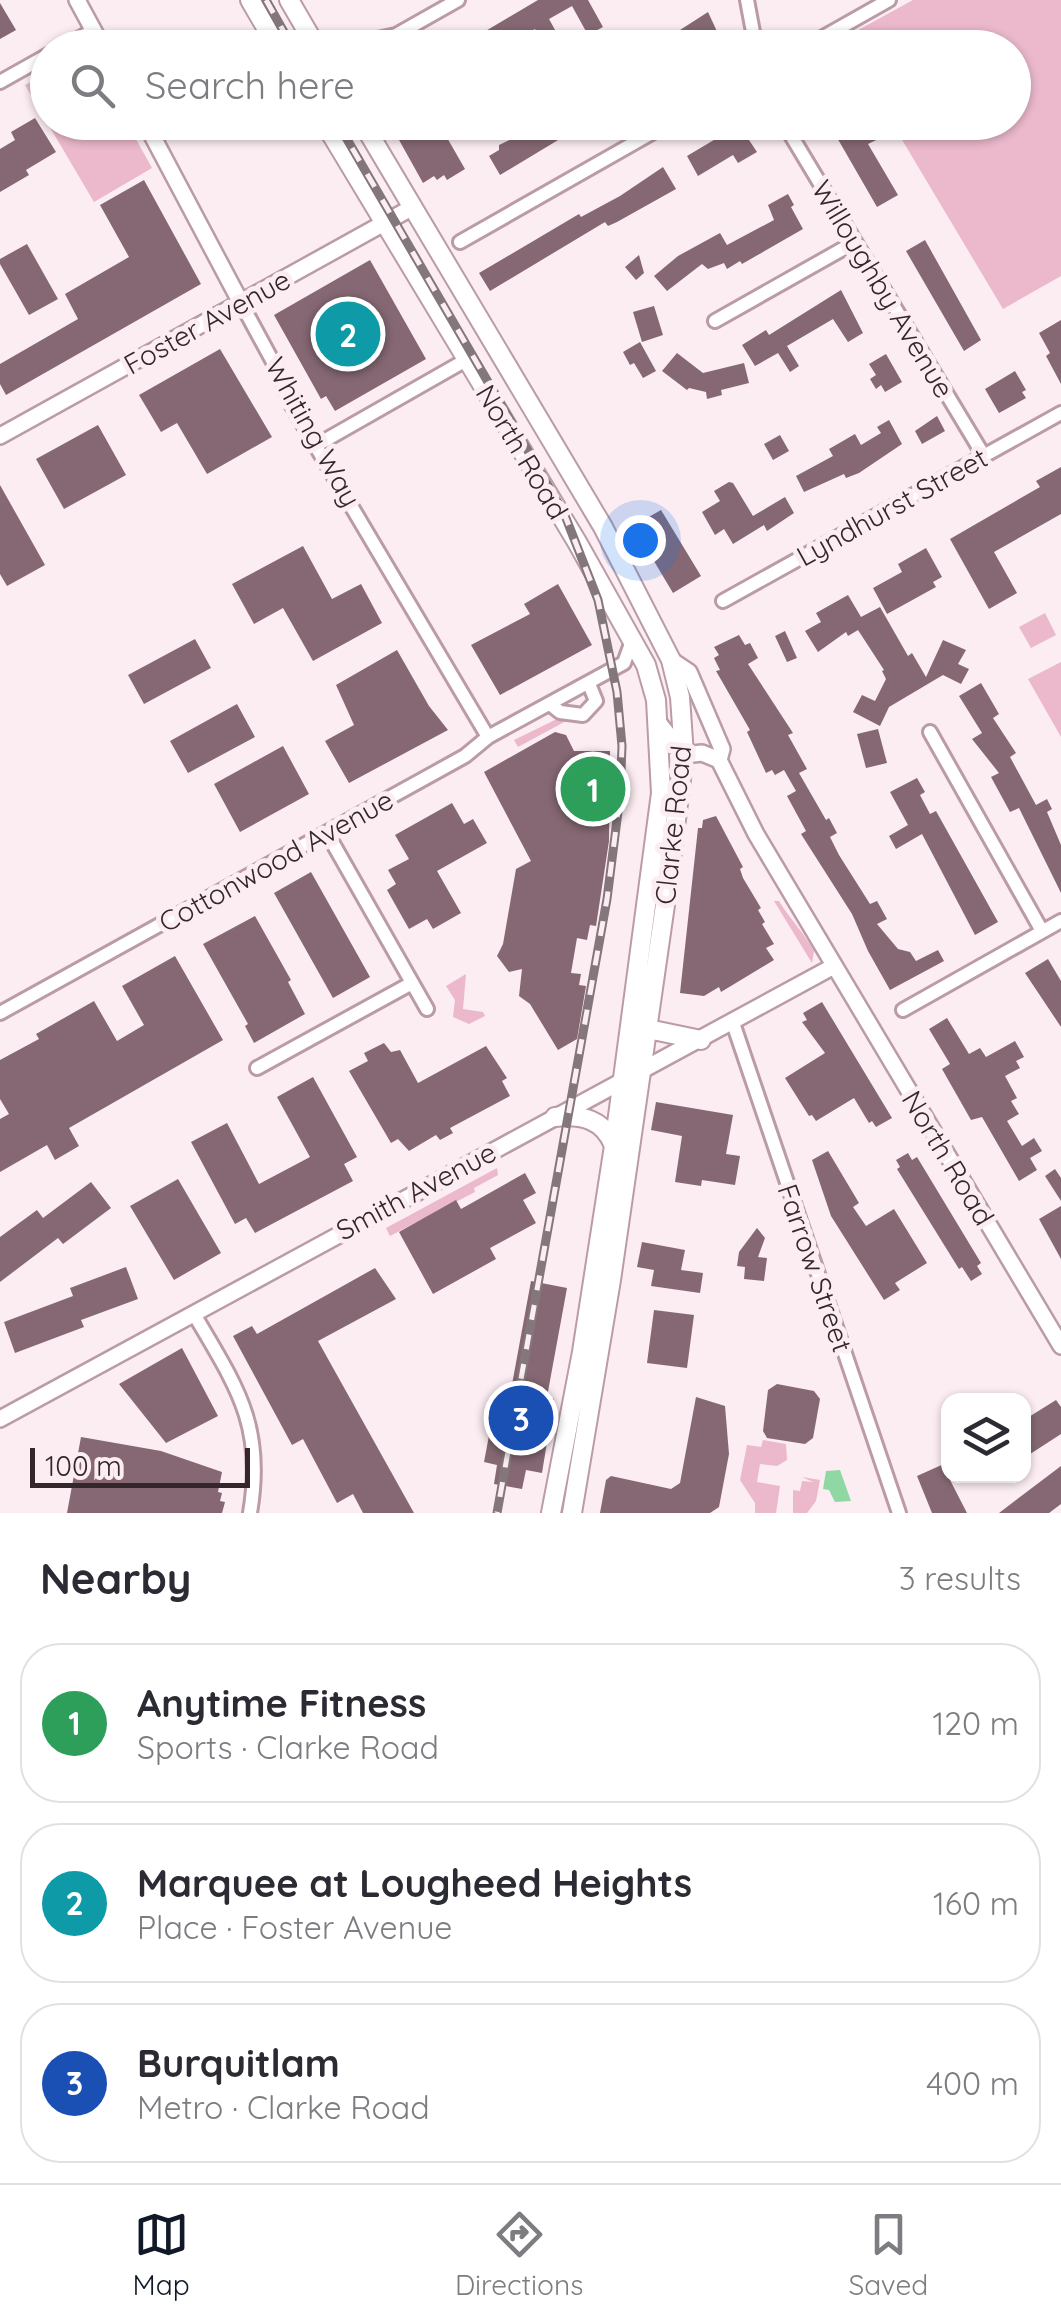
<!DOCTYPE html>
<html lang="en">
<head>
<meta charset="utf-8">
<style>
	body { margin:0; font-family:Quicksand,sans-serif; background:#f2f2f3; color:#2b2b33 }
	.controls { position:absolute; right:30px; bottom:30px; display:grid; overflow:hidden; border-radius:20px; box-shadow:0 2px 8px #0004 }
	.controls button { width:90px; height:90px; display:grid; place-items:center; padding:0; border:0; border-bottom:2px solid #e1e1e2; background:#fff; color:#2b2b33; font:50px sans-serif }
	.scale { position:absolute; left:30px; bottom:25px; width:220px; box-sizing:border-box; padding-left:10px; border:5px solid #34272c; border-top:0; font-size:28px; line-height:35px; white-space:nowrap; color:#34272c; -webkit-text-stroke:8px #fbedf2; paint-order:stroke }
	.you { position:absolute; left:640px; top:540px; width:35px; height:35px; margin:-25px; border:8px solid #fff; border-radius:50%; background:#1a73e8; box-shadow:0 0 0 15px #1a73e833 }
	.badge { display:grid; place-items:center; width:65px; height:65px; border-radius:50%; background:#111827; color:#fff; font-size:32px; font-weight:700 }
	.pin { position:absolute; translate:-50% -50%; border:5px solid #fff; box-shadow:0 2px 10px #0006 }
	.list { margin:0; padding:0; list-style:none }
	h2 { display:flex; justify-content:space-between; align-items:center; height:130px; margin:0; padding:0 40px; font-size:42px }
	h2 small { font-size:32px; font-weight:400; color:#7c7c81 }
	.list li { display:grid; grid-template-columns:65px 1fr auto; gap:30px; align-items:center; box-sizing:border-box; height:160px; margin:0 20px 20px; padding:0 20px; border:2px solid #e1e1e2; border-radius:40px }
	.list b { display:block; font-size:38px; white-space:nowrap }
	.list p { margin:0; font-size:32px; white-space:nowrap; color:#7c7c81 }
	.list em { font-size:32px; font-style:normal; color:#7c7c81 }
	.icon { flex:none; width:55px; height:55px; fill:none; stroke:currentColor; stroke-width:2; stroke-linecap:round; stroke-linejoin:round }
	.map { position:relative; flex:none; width:1061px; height:1513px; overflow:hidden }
	.search { position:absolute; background:#fff; box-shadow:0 2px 8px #0004; left:30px; right:30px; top:30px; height:110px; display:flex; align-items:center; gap:25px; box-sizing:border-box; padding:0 35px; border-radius:55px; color:#7c7c81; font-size:38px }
	.sheet { height:670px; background:#fff }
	nav { display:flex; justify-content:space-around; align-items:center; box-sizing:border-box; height:140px; border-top:2px solid #e1e1e2; background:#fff; font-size:28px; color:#7c7c81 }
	nav a { display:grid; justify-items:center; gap:5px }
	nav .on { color:#111827 }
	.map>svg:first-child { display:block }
</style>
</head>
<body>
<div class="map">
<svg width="1061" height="1513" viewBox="0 0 1061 1513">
	<rect width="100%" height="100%" fill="#fbedf2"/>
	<!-- green -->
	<path fill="#ebb8cc" d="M913,0H1061V276L1003,309L892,123L1014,122V48H845L840,40Z
		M47,74L48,122L127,123L152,168L94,202L25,85Z
		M1045,613L1056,635L1031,648L1019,627Z
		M1061,662V737L1028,679Z
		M559,718L568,720L518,747L514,740Z
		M774,901H779C790,919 804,933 814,951L812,963Z
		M466,974L463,1009L483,1012L485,1016L469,1024L453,1017L455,1000L446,986Z
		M497,1168L498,1175L474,1188L475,1192L390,1236L386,1228Z
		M763,1440L786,1444L787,1460L777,1466L760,1464L757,1482L780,1486L776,1513H755V1503L740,1480L747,1445L761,1447Z
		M802,1477L820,1480L816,1501L807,1513H793V1490L800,1491L802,1481L813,1482Z"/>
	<!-- water -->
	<path fill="#8fd8a4" d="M840,1470L851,1501L835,1502L829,1490L823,1489L826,1471Z"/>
	<!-- building -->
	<path fill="#856873" d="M538,0H588L603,27L588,35L572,6L549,19L565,48H546L535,29L503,48H457Z
		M0,3L16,30L0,39Z
		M708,12L721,40L708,48H652Z
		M35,118L56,152L26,170L29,175L0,192V149L15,140L11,132Z
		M389,122H438L465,169L447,180L444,175L437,180L434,176L423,183Z
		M547,122H588L500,175L489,156L499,150V145Z
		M828,122H885L891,133L868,144L898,195L877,207Z
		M739,125L757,152L738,163L733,155L698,176L687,156Z
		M663,167L676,189L617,222L608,226L605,222L490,291L479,273L579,214L581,217L620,196Z
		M144,180L201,284L6,395L0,384V364L78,319L65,294L129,257L100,205Z
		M788,194L794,205L791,207L803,229L742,264L740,261L727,269L724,263L708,269L702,264L667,291L654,276L678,256L720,233L727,245L774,220L768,205Z
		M925,240L981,340L964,351L906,251Z
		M27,244L58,299L29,315L0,264V259Z
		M639,255L644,273L636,280L625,267Z
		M370,260L426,359L335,411L326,396L321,399L274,315Z
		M841,290L863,333L848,342L833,319L787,346L799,366L790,372L778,353L755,366L742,345L766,330L769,335Z
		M654,306L663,335L642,342L633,312Z
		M1061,320V384L1046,356L1050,353L1039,333Z
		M640,342L656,371L643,378L634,363L630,365L623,352Z
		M220,349L272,437L207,474L177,423L161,432L139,395Z
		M677,353L703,373L744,363L749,383L721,390L722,395L707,399L706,392L689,388L687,390L662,371Z
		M886,354L902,382L885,392L881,385L876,389L870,379L876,375L869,364Z
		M1015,371L1026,390L1022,392L1026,398L999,413L985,389Z
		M937,416L945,431L922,444L915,431Z
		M889,420L902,444L859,473L846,478L844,474L804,492L796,476L833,456L829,449L855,434L861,445L881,433L877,427Z
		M98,425L126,475L64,509L36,459Z
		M780,435L789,451L773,460L764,444Z
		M1061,467V514L994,552L1017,593L989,609L950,539L1040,487L1036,481Z
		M729,482L733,483L753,516L785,497L794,513L767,531L764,525L733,544L724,529L715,535L702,512L720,501L714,491Z
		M0,485L45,565L7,586L0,574Z
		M661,510L701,576L673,593L633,526Z
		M303,546L332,599L361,584L382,623L313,661L283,608L254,624L232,584Z
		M926,548L942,577L933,582L936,587L887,614L873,588L902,572L898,564Z
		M558,584L592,645L500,695L471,645L530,614L524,604Z
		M848,595L861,617L880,607L908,656L912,653L926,677L943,640L966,650L958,664L969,669L961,684L943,675L889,707L880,726L853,712L862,695L875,701L886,679L882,671L884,670L858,630L848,636L846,632L818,652L805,631L821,622L816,613Z
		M785,631L797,658L787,662L775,636Z
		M739,635L745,645L750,643L758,658L748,664L793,733L788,735L807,769L799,773L826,820L829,818L837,833L830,837L839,855L870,904L877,901L887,919L877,924L898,949L910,952L916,961L938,950L944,961L890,990L868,951L852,914L801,834L806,831L787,796L796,791L784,770L775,775L772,770L766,773L747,732L750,730L716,671L720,670L714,658L719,655L714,647Z
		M195,639L211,668L144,704L128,675Z
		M397,650L429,706L448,730L349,783L325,741L354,725L336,685Z
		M981,683L999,714L993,718L1016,753L1010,757L1036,805L1047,799L1052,809L1047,812L1061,845V893L1019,808L1010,812L991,777L999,773L972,739L982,733L959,696Z
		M237,704L255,737L188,773L170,741Z
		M878,729L887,763L866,768L857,734Z
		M555,732L566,735L574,751H610L609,841L596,926L590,925L587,940L577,938L571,973L581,974L579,985L586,986L577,1039L558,1050L530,1004L519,996L522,969L509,972L497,956L503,944L516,869L531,861L484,772Z
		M283,746L309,794L240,832L214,784Z
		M917,778L925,792L920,795L930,814L936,811L998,922L975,935L922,834L896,849L889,836L908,825L890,792Z
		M452,803L464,824L473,819L487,843L437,871L461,913L433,929L427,919L409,929L387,890L396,884L388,870L409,859L395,835Z
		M716,816L743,867L740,869L743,878L761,908L758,910L765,922L762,924L774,944L766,948L774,960L721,992L719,987L704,996L680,993L698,828H702L703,820Z
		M311,872L370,977L333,998L274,893Z
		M255,916L291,980L288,982L305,1014L254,1043L245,1026L248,1024L203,944Z
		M175,956L223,1040L69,1128L79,1146L55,1160L47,1145L0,1172V1119L9,1114L0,1099V1060L39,1039L36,1034L94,1001L117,1041L144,1025L122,986Z
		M1048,959L1061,981V1027L1025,973Z
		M822,1002L892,1118L876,1127L872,1121L869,1123L854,1098L816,1121L812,1115L809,1116L785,1078L825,1053L802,1022L807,1020L803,1013Z
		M947,1018L969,1054L980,1048L986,1057L1015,1041L1024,1057L1016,1061L1020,1068L1005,1076L1017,1098L1011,1101L1019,1114L1007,1121L1022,1146L1034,1138L1042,1151L1030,1158L1037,1170L1019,1181L982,1117L971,1120L942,1069L950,1064L929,1029Z
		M384,1043L391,1052L400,1050L418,1083L486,1046L507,1078L502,1081L510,1096L450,1128L453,1133L440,1140L436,1135L409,1151L398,1139L391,1143L349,1071L368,1061L364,1053Z
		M313,1077L357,1157L344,1164L353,1181L255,1233L246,1218L235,1224L191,1142L227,1123L259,1184L310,1157L277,1097Z
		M656,1102L733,1115L726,1154L740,1156L735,1185L702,1180L701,1186L675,1182L682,1136L651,1130Z
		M828,1151L859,1203L853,1207L866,1226L894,1209L927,1263L895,1283L900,1290L884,1300L831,1216L812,1160Z
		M908,1153L912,1160L917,1157L981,1263L977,1266L982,1274L971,1281L962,1267L959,1269L897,1169L900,1167L896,1160Z
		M1055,1169L1061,1178V1201L1045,1176Z
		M525,1173L536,1193L523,1200L536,1223L490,1248L496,1259L433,1294L399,1232L456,1200L461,1209Z
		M178,1179L221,1253L174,1280L130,1206Z
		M91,1182L111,1208L63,1244L58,1238L0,1282V1237L37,1210L43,1218Z
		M1061,1206V1259L1039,1219Z
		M757,1228L765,1238L758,1257L767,1258L764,1281L744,1279L745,1267L737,1266L739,1252Z
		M642,1242L685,1250L681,1270L703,1273L700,1293L651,1286L654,1270L637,1267Z
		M126,1267L138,1299L81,1320L84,1327L15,1353L4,1322L73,1296L70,1288Z
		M375,1268L396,1299L318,1341L414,1513H363L353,1494L337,1503L303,1439L292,1445L233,1336L252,1326L257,1334Z
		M531,1281L567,1288L547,1397L554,1399L542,1473L526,1470L522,1489L494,1484L497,1465L484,1462L498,1388L511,1390Z
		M654,1310L694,1315L687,1368L647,1363Z
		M182,1348L218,1416L166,1443L119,1384Z
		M777,1384L814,1391L820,1399L813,1438L805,1444L767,1438L763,1431L768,1390Z
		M696,1397L725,1406L729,1454L719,1507L710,1513H600L606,1480L611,1476L671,1489L680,1483Z
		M1056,1400L1061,1407V1434L1024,1458V1420Z
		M81,1437L161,1451L222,1472L218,1492L222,1493L220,1501L225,1502L222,1513H67Z
		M946,1463L948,1476L967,1513H932L917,1476Z
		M1061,1466V1504L1049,1513H999Z"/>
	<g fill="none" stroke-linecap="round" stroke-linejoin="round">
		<defs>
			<path id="minor" d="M747,0L756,48
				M368,41L396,35L458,0
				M62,48L94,30
				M804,48L889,0
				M0,82L48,55
				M783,122L984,456
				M460,242L671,122
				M241,303L279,373L292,406L488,737
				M715,321L855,242
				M315,446L466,360
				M723,601L1061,413
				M550,704L560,712L583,715L596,701L589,684
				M930,732L1042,931
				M327,833L427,1009
				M903,1010L1061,921
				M0,1013L465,756L488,737L624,663L632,641
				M733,1023L899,1513
				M257,1068L412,983
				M194,1314C236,1386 265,1425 250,1513"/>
			<path id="tertiary" d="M77,0L103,48
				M145,122L241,303
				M0,436L413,207
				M671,660L689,672L722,749L719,760L756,834L1061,1346
				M658,722L684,755L702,753L719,760
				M0,1419L834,966"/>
			<path id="secondary" d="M250,0L278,48
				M289,0L317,48
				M324,122L577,542L646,665L656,700L661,793L614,1146L582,1352L551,1513
				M362,122L603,527L671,660L680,697L684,755L668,884L611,1280L572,1513
				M648,1029L701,1040
				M555,1117C581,1114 604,1119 614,1146"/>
		</defs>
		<!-- minor casing -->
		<use href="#minor" stroke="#bb9ba7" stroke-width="18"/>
		<!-- tertiary casing -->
		<use href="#tertiary" stroke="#bb9ba7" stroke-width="20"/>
		<!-- secondary casing -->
		<use href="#secondary" stroke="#bb9ba7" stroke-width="22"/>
		<!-- minor -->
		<use href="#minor" stroke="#fff" stroke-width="12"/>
		<!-- tertiary -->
		<use href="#tertiary" stroke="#fff" stroke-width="15"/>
		<!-- secondary -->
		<use href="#secondary" stroke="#fff" stroke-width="18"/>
		<defs>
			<path id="rail" d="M266,0L293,48
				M337,122L564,513L598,600L617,692L622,746L620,796L607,899L497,1513"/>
		</defs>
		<!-- rail casing -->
		<use href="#rail" stroke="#84777c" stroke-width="9"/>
		<!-- rail -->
		<use href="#rail" stroke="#fbedf2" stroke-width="5" stroke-dasharray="15" stroke-linecap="butt"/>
	</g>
	<g text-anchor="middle" stroke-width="10" stroke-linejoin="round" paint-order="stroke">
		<!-- street labels -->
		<g font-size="28" fill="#34272c" stroke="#fbedf2">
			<text transform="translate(883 289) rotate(59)" y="10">Willoughby Avenue</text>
			<text transform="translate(207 322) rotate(-29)" y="10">Foster Avenue</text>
			<text transform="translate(313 432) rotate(61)" y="10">Whiting Way</text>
			<text transform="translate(522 452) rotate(59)" y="10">North Road</text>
			<text transform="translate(892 507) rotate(-29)" y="10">Lyndhurst Street</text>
			<text transform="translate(673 825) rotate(-84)" y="10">Clarke Road</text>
			<text transform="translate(276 861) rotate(-29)" y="10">Cottonwood Avenue</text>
			<text transform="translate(948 1158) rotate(59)" y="10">North Road</text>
			<text transform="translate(416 1191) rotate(-28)" y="10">Smith Avenue</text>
			<text transform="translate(815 1268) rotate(71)" y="10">Farrow Street</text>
		</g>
	</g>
</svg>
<div class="controls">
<button><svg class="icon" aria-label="layers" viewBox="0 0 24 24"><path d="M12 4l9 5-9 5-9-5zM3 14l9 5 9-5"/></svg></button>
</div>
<div class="scale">100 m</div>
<div class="you"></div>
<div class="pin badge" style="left:593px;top:789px;background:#2e9e5b">1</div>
<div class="pin badge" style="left:348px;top:334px;background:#0f9aa8">2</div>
<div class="pin badge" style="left:521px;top:1418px;background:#1a4fb4">3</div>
<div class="search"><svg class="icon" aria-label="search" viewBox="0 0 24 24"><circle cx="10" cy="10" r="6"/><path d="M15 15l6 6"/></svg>Search here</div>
</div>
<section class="sheet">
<h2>Nearby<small>3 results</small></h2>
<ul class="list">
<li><span class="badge" style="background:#2e9e5b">1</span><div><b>Anytime Fitness</b><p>Sports · Clarke Road</p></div><em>120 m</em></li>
<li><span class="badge" style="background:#0f9aa8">2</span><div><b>Marquee at Lougheed Heights</b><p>Place · Foster Avenue</p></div><em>160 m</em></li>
<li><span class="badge" style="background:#1a4fb4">3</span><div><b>Burquitlam</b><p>Metro · Clarke Road</p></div><em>400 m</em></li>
</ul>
</section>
<nav>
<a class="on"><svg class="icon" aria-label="map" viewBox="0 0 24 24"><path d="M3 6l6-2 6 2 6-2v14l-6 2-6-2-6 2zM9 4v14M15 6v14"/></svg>Map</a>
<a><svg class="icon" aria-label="directions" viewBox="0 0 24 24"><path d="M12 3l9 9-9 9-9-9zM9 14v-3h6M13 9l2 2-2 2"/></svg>Directions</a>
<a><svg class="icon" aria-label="saved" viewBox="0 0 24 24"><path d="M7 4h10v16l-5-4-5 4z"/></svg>Saved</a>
</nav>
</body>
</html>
